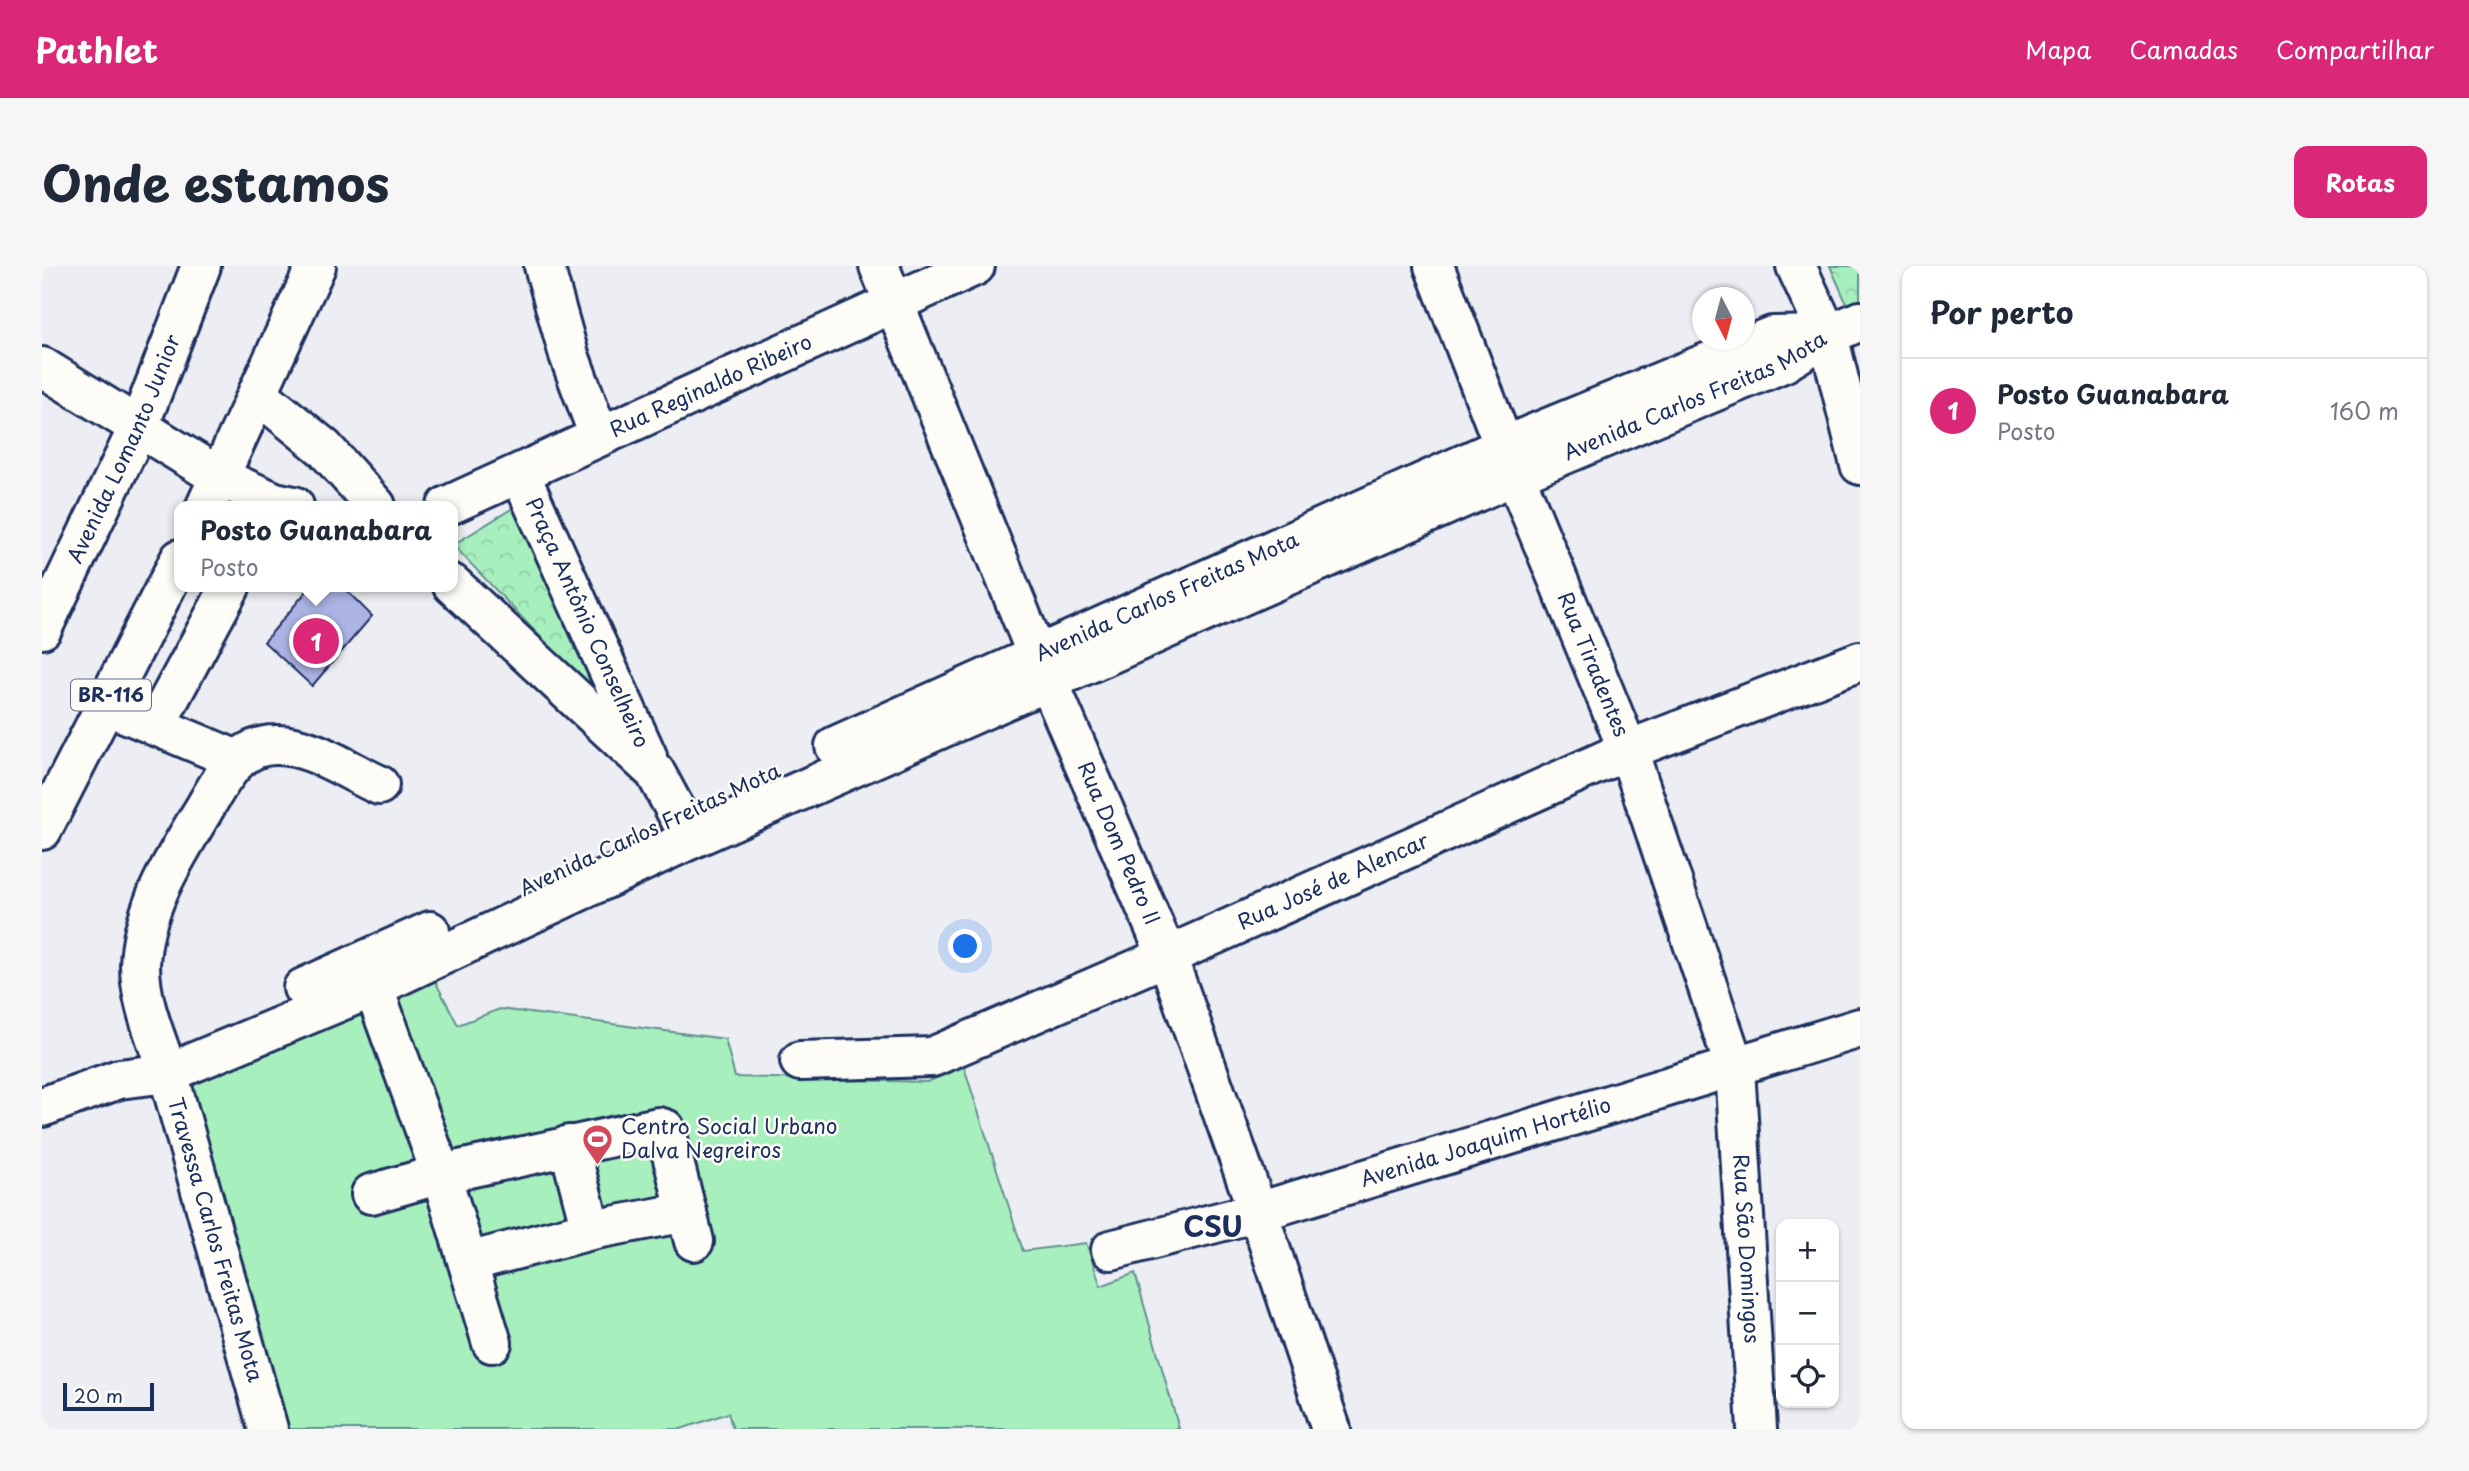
<!DOCTYPE html>
<html lang="pt">
<head>
<meta charset="utf-8">
<style>
	body { margin:0; font-family:"Playpen Sans",sans-serif; background:#f6f6f7; color:#1f2937 }
	.controls { position:absolute; right:21px; bottom:21px; display:grid; overflow:hidden; border-radius:14px; box-shadow:0 2px 5px #0004 }
	.controls button { width:63px; height:63px; display:grid; place-items:center; padding:0; border:0; border-bottom:2px solid #e0e1e3; background:#fff; color:#1f2937; font:35px sans-serif }
	.compass { position:absolute; left:1650px; top:21px; width:63px; height:63px; border-radius:50%; background:#fff; box-shadow:0 2px 5px #0004; rotate:174deg }
	.scale { position:absolute; left:21px; bottom:18px; width:91px; box-sizing:border-box; padding-left:7px; border:4px solid #1b2f5e; border-top:0; font-size:19px; line-height:24px; white-space:nowrap; color:#1b2f5e; -webkit-text-stroke:5px #fdfcf7; paint-order:stroke }
	.you { position:absolute; left:924px; top:681px; width:24px; height:24px; margin:-18px; border:5px solid #fff; border-radius:50%; background:#1a73e8; box-shadow:0 0 0 10px #1a73e833 }
	.badge { display:grid; place-items:center; width:46px; height:46px; border-radius:50%; background:#db2777; color:#fff; font-size:23px; font-weight:700 }
	.pin { position:absolute; translate:-50% -50%; border:4px solid #fff; box-shadow:0 2px 7px #0006 }
	.popup { position:absolute; left:132px; top:235px; width:284px; height:91px; box-sizing:border-box; display:grid; place-content:center; border-radius:14px; background:#fff; filter:drop-shadow(0 2px 5px #0005); font-size:23px; white-space:nowrap; color:#747a83 }
	.popup b { font-size:26px; color:#1f2937 }
	.popup::after { content:''; position:absolute; left:50%; top:100%; margin-left:-14px; border:14px solid transparent; border-top-color:#fff }
	.list { margin:0; padding:0; list-style:none }
	h2 { display:flex; justify-content:space-between; align-items:center; height:91px; margin:0; padding:0 28px; font-size:30px }
	h2 small { font-size:23px; font-weight:400; color:#747a83 }
	.list li { display:grid; grid-template-columns:46px 1fr auto; gap:21px; align-items:center; box-sizing:border-box; height:105px; padding:0 28px; border-top:2px solid #e0e1e3 }
	.list b { display:block; font-size:26px; white-space:nowrap }
	.list p { margin:0; font-size:23px; white-space:nowrap; color:#747a83 }
	.list em { font-size:23px; font-style:normal; color:#747a83 }
	.icon { flex:none; width:38px; height:38px; fill:none; stroke:currentColor; stroke-width:2; stroke-linecap:round; stroke-linejoin:round }
	.map { position:relative; flex:none; width:1818px; height:1163px; overflow:hidden; border-radius:14px }
	header { display:flex; align-items:center; gap:42px; box-sizing:border-box; height:98px; padding:0 35px; background:#db2777; color:#fff }
	header strong { font-size:33px }
	nav { display:flex; gap:38px; margin-inline-start:auto; font-size:24px }
	.intro { display:flex; align-items:center; justify-content:space-between; box-sizing:border-box; height:168px; padding:0 42px }
	h1 { margin:0; font-size:49px }
	.button { padding:18px 32px; border-radius:14px; background:#db2777; color:#fff; font-size:24px; font-weight:700 }
	main { display:flex; gap:42px; padding:0 42px }
	aside { flex:1; background:#fff; border-radius:14px; box-shadow:0 2px 5px #0004 }
	.map>svg:first-child { display:block }
</style>
</head>
<body>
<header>
<strong>Pathlet</strong>
<nav><a>Mapa</a><a>Camadas</a><a>Compartilhar</a></nav>
</header>
<div class="intro"><h1>Onde estamos</h1><a class="button">Rotas</a></div>
<main>
<div class="map">
<svg width="1818" height="1163" viewBox="0 0 1818 1163">
	<defs>
		<pattern id="park-crowns" width="20" height="18" patternUnits="userSpaceOnUse" patternTransform="scale(1.75)"><rect width="20" height="18" fill="#a7f0be"/><path d="M2 6a3 3 0 1 1 6 0M12 15a3 3 0 1 1 6 0" fill="none" stroke="#8fcea6"/></pattern>
	</defs>
	<rect width="100%" height="100%" fill="#edeef3"/>
	<filter id="ink" filterUnits="userSpaceOnUse"><feTurbulence type="fractalNoise" baseFrequency=".0143" numOctaves="2"/><feDisplacementMap in="SourceGraphic" scale="14" xChannelSelector="R" yChannelSelector="G"/><feConvolveMatrix kernelMatrix="1 2 1 2 8 2 1 2 1" color-interpolation-filters="sRGB"/></filter>
	<g filter="url(#ink)">
		<!-- park -->
		<path fill="url(#park-crowns)" stroke="#61908e" stroke-width="2" d="M1788,0H1818V38L1807,43Z
			M471,242L565,441L411,279Z"/>
		<!-- garden -->
		<path fill="#a7f0be" stroke="#61908e" stroke-width="2" d="M393,715L416,759L458,743L683,773L693,811L885,816L922,801L981,985L1044,977L1059,1020L1093,1007L1137,1163H691L686,1147L639,1163H233L136,822Z"/>
		<!-- building -->
		<path fill="#acb4e5" stroke="#1b2f5e" stroke-width="2" d="M268,321H301L330,350L270,420L222,376Z"/>
		<g fill="none" stroke-linecap="round" stroke-linejoin="round">
			<defs>
				<g id="minor">
					<path d="M502,0L527,89L557,170"/>
					<path id="s1" d="M837,0L995,389L1125,690L1216,946L1289,1163"/>
					<path id="s2" d="M1392,0L1473,209L1586,484L1693,802L1715,1163"/>
					<path d="M1786,69L1818,199"/>
					<path d="M0,101L179,212L233,236L252,240"/>
					<path d="M216,128L282,182L334,240"/>
					<path id="s3" d="M478,208L605,490"/>
					<path id="s4" d="M405,240L933,0"/>
					<path d="M410,318L613,506L649,573"/>
					<path id="s5" d="M0,363L97,160L159,0"/>
					<path d="M64,439L195,494"/>
					<path d="M113,460L188,321"/>
					<path id="s6" d="M793,480L1462,180L1730,70L1786,69"/>
					<path d="M323,698L399,908L450,1077"/>
					<path d="M261,722L388,665"/>
					<path id="s7" d="M758,795L890,791L1125,690L1586,484L1818,395"/>
					<path id="s8" d="M0,841L77,813L126,807L330,722L649,573L1473,209L1741,97L1786,69"/>
					<path d="M527,879L549,964"/>
					<path d="M329,928L399,908L616,861L623,863L625,869L652,975"/>
					<path id="s9" d="M1069,984L1216,946L1818,762"/>
					<path d="M426,996L549,964L645,946"/>
					<path d="M226,1163L126,807C114,771 98,738 98,699C100,643 131,595 159,548C170,530 180,509 195,495C205,485 219,479 233,479C268,478 306,505 337,519"/>
				</g>
				<path id="major" d="M1754,0L1786,69L1818,55"/>
				<path id="highway" d="M164,240L274,0
					M0,564L138,293"/>
			</defs>
			<!-- minor casing -->
			<use href="#minor" stroke="#1b2f5e" stroke-width="44"/>
			<!-- major casing -->
			<use href="#major" stroke="#1b2f5e" stroke-width="44"/>
			<!-- highway casing -->
			<use href="#highway" stroke="#1b2f5e" stroke-width="44"/>
			<!-- minor -->
			<use href="#minor" stroke="#fdfcf7" stroke-width="38"/>
			<!-- major -->
			<use href="#major" stroke="#fdfcf7" stroke-width="38"/>
			<!-- highway -->
			<use href="#highway" stroke="#fdfcf7" stroke-width="38"/>
		</g>
	</g>
	<!-- icons -->
	<defs>
		<symbol id="stadium-pin" viewBox="-11 -11 22 30"><path d="M0 17L-7.5 6A9.5 9.5 0 1 1 7.5 6Z" fill="#d1495b" stroke="#fdfcf7"/><path d="M0-5a6.5 5 0 1 0 0 10a6.5 5 0 1 0 0-10ZM-3.5-1.8h7v3.6h-7Z" fill="#fff"/></symbol>
	</defs>
	<g fill-rule="evenodd">
		<use href="#stadium-pin" x="538" y="856" width="35" height="47"/>
	</g>
	<g text-anchor="middle" stroke-width="5" stroke-linejoin="round" paint-order="stroke">
		<!-- shield labels -->
		<rect fill="#fdfcf7" stroke="#5f6c8c" stroke-width="2" x="29" y="413.5" width="80" height="31" rx="5"/>
		<g font-size="19" font-weight="bold" fill="#1b2f5e">
			<text x="69" y="436">BR-116</text>
		</g>
		<!-- street labels -->
		<g font-size="21" fill="#1b2f5e" stroke="#fdfcf7">
			<text dy="7" stroke="none"><textPath href="#s4" startOffset="290">Rua Reginaldo Ribeiro</textPath></text>
			<text dy="7" stroke="none"><textPath href="#s8" startOffset="1802">Avenida Carlos Freitas Mota</textPath></text>
			<text dy="7" stroke="none"><textPath href="#s5" startOffset="198">Avenida Lomanto Junior</textPath></text>
			<text dy="7" stroke="none"><textPath href="#s6" startOffset="364">Avenida Carlos Freitas Mota</textPath></text>
			<text dy="7" stroke="none"><textPath href="#s3" startOffset="163">Praça Antônio Conselheiro</textPath></text>
			<text dy="7" stroke="none"><textPath href="#s2" startOffset="429">Rua Tiradentes</textPath></text>
			<text transform="translate(608 564) rotate(-25)" y="7">Avenida Carlos Freitas Mota</text>
			<text dy="7" stroke="none"><textPath href="#s1" startOffset="625">Rua Dom Pedro II</textPath></text>
			<text dy="7" stroke="none"><textPath href="#s7" startOffset="570">Rua José de Alencar</textPath></text>
			<text dy="7" stroke="none"><textPath href="#s9" startOffset="390">Avenida Joaquim Hortélio</textPath></text>
			<text transform="translate(173 974) rotate(74)" y="7">Travessa Carlos Freitas Mota</text>
			<text dy="7" stroke="none"><textPath href="#s2" startOffset="1038">Rua São Domingos</textPath></text>
		</g>
		<!-- poi labels -->
		<g font-size="21" fill="#1b2f5e" stroke="#fdfcf7" text-anchor="start">
			<text x="579" y="868">Centro Social Urbano<tspan x="579" dy="24">Dalva Negreiros</tspan></text>
		</g>
		<!-- district labels -->
		<g font-size="28" font-weight="bold" fill="#1b2f5e" stroke="#fdfcf7">
			<text x="1171" y="971">CSU</text>
		</g>
	</g>
</svg>
<div class="controls">
<button>+</button>
<button>−</button>
<button><svg class="icon" aria-label="locate" viewBox="0 0 24 24"><circle cx="12" cy="12" r="6"/><path d="M12 2v4M12 18v4M2 12h4M18 12h4"/></svg></button>
</div>
<svg class="compass" viewBox="-18 -18 36 36"><path d="M0-13l5 13h-10z" fill="#e53935"/><path d="M0 13l5-13h-10z" fill="#747a83"/></svg>
<div class="scale">20 m</div>
<div class="you"></div>
<div class="pin badge" style="left:274px;top:375px">1</div>
<div class="popup"><b>Posto Guanabara</b>Posto</div>
</div>
<aside>
<h2>Por perto<small></small></h2>
<ul class="list">
<li><span class="badge">1</span><div><b>Posto Guanabara</b><p>Posto</p></div><em>160 m</em></li>
</ul>
</aside>
</main>
</body>
</html>
